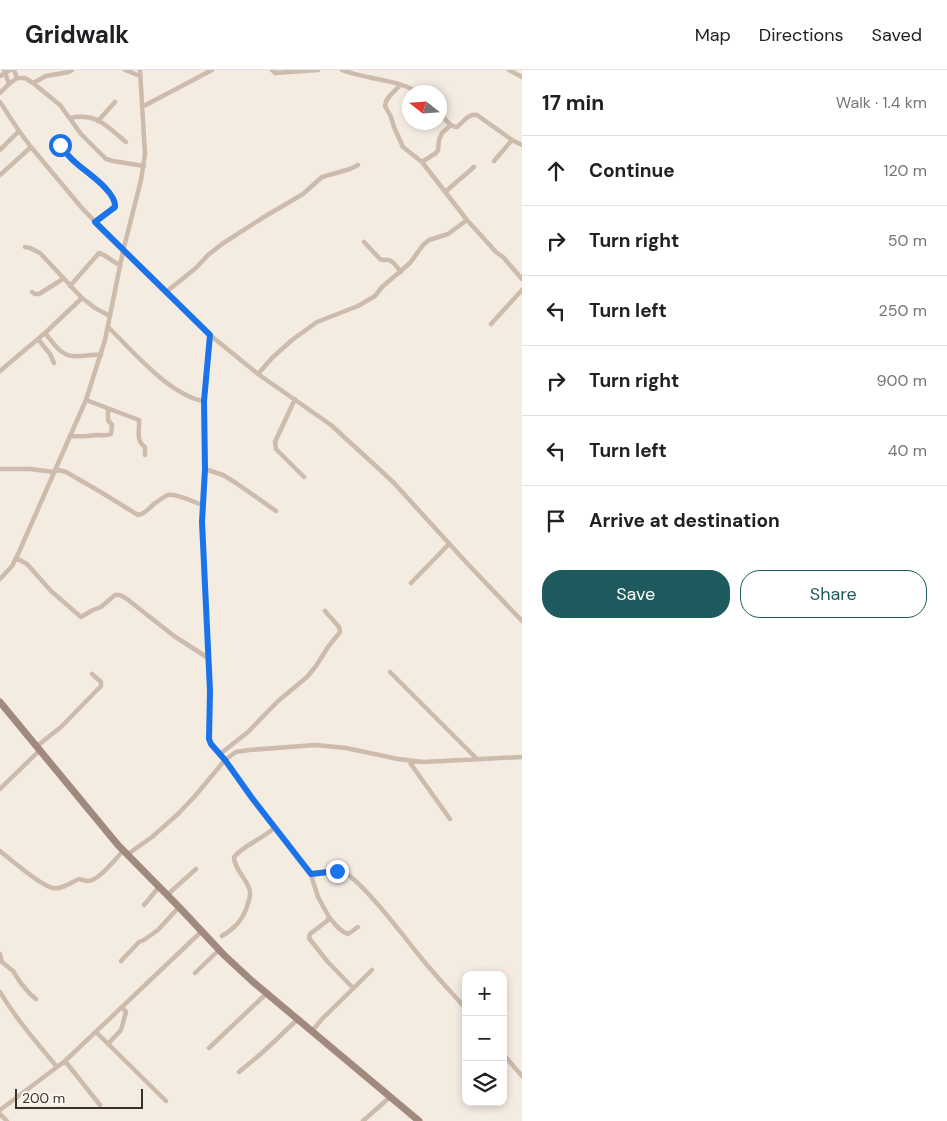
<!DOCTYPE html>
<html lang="en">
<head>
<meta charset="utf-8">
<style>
	body { margin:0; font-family:"DM Sans",sans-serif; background:#f6f6f6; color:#202124 }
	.controls { position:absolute; right:15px; bottom:15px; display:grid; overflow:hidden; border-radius:10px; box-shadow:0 2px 8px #0003 }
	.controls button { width:45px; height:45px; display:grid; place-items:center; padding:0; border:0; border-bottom:1px solid #e0e0e0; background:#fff; color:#202124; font:25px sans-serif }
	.compass { position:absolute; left:402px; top:15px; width:45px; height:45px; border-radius:50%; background:#fff; box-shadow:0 2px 8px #0003; rotate:287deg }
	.scale { position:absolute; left:15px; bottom:12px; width:128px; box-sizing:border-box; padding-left:5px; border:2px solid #3b302b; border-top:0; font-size:14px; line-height:18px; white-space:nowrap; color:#3b302b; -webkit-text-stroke:4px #fbf5ee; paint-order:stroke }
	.stop { position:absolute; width:15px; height:15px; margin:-11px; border:4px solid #1a73e8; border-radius:50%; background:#fff }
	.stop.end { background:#1a73e8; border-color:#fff; box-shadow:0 1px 5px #0008 }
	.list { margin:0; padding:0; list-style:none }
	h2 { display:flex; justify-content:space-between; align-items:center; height:65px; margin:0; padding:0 20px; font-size:21px }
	h2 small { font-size:16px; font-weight:400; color:#757577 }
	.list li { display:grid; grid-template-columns:32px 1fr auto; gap:15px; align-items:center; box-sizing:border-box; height:70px; padding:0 20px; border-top:1px solid #e0e0e0 }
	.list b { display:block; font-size:19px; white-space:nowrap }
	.list em { font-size:16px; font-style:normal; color:#757577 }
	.actions { display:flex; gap:10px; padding:15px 20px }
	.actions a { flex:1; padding:11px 0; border:1px solid #1f5a5e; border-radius:20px; text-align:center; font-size:18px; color:#1f5a5e }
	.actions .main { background:#1f5a5e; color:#fff }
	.icon { flex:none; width:28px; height:28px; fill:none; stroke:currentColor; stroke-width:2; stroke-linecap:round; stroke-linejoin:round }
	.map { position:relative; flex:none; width:522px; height:1051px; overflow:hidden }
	header { display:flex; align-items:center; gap:30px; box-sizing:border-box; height:70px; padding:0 25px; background:#fff; border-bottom:1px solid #e0e0e0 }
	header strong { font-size:24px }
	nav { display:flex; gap:28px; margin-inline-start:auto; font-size:18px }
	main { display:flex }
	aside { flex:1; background:#fff }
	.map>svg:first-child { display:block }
</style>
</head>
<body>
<header>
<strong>Gridwalk</strong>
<nav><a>Map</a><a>Directions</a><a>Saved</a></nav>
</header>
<main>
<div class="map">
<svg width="522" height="1051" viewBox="0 0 522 1051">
	<rect width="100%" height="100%" fill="#f4ebe1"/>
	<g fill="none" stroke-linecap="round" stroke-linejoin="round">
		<!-- street -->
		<path stroke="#cdbbac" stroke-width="4.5" d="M4,0L9,14
			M14,0L17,8
			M125,0L140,6
			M272,0L275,3L318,0
			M342,0C364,9 397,9 417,22
			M509,0L522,7
			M0,6L10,0
			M33,13L46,6L69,2L72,0
			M400,15C395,22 385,27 385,36L391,47L394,57L403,77L422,92L467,150
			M0,23L9,14L17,8H25L33,13L60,35L81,64L106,89L113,91L144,96
			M0,32L19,61L31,77L81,137L123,181L210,265L258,304L331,355L378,398L394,413L465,491L522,551
			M142,37L212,0
			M440,43C445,48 449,57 457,57C463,52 469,43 477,45L512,70L522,75
			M70,48C97,42 107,57 126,72
			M98,51L115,32
			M420,57L427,52
			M60,75L71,89L97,110L114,129L116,135L113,139L95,152
			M0,80L19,61
			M494,91L512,70
			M422,92L436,83L438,80L439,70L442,63L451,55
			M0,105L31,77
			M445,122L474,97
			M364,172L380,189L383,190C392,188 395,195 401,202
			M25,177L30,178L40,183L82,228
			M70,216L99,183C106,185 113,192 120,195
			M32,222L35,224H39L63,209
			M166,222L196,198L208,185L222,174L264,147L303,124L322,107L350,99L358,95
			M491,254L522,220
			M108,257C133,281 169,325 204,331
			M45,263C52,271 60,285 72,286C82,287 91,284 101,285
			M210,265L204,331L205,399L202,452L210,621L209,669L211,674L225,690L252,728L311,805L318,827L329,847L327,851L310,864L309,868L327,891L353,918
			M38,269L50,284L54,293
			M0,301L45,263L82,228L95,238L110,246
			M258,304L272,288L292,270L317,252L358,236L375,226L382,217L410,193L423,175L429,170L448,164L467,150L496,182L503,187L522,209
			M295,329L275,372L276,379L304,407
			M86,330L139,350C140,360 135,370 145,377V385
			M70,366C81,367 87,366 97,365C103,365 106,366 111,364L112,355L108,350V339
			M0,399H30L54,402L59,400L66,402L99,421L138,445C145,444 149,438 154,434C158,431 163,427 168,425C176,423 194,432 202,435
			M205,399L223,405L236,413L276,441
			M16,488L27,494L51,521L81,547L93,540L101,537L115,525H120L127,529L174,566L208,588
			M0,509L12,496L19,482L86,330L105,270L123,181L141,110L145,84L140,0
			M411,513L449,474
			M390,602L477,689
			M37,676L61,657L98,619L101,616V612L92,604
			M220,684L248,662L277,632L307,607L316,596L328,577L340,562L339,557L325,541
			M408,690L450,749
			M0,719L40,680
			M0,781C10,789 42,817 53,818C61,820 72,812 79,809C80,809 85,811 87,811C98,812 116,788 124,780
			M128,784L152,767L178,744L195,726L225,690L236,682L249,680L315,675L346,678L398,689L423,692L522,687
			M311,805C320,803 332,799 341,801C360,807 408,872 422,889C436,906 451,922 466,939
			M167,825L196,799
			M144,835L159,817
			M329,847C334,853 340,862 348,864L358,857
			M222,866C235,858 244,849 248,833C250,828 251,823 249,818C245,807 234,798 234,787C245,774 263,769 275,757
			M0,884L2,892L13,901L20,912L30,924L36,929
			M121,891L139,872L144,870L158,860L179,837
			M195,903L219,880
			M0,922C16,949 37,973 57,997
			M312,961L322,949L372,900
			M96,962L166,1031
			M108,974L121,960L126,942L122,937
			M209,978L267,923
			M503,984L522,1006
			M65,991L100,1035
			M239,1002L263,982L298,949
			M0,1040L65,991L202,861
			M0,1044L7,1051
			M363,1051L390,1027"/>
		<!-- secondary -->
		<path stroke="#a18a7d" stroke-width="7" d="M0,632L118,775L179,837L224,885L252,911L419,1051"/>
	</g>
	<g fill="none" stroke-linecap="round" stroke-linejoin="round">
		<!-- route -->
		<path stroke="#1a73e8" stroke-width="6" d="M60,75C65,82 70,88 76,93C87,103 116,121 115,137L95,152L210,265L204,331L205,399L202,452L210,621L209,669L211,674L225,690L252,728L311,804L337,801"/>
	</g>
</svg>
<div class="controls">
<button>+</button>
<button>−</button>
<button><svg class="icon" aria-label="layers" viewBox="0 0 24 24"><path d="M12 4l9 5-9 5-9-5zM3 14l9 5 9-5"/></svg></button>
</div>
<svg class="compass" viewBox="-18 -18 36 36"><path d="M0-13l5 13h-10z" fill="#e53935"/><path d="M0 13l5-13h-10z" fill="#757577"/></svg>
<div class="scale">200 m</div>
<div class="stop" style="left:60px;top:75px"></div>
<div class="stop end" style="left:337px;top:801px"></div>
</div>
<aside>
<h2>17 min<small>Walk · 1.4 km</small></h2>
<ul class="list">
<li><svg class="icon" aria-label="ahead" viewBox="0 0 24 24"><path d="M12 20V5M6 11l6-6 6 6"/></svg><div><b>Continue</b></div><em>120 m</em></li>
<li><svg class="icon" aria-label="right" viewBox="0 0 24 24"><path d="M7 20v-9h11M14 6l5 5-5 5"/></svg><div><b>Turn right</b></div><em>50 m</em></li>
<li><svg class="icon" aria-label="left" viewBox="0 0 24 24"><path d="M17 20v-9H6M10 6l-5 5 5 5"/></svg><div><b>Turn left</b></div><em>250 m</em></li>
<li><svg class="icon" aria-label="right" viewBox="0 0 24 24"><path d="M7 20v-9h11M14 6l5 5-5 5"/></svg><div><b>Turn right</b></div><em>900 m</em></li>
<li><svg class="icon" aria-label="left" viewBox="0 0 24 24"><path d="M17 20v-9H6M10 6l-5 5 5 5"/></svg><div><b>Turn left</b></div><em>40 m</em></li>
<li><svg class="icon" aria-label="arrive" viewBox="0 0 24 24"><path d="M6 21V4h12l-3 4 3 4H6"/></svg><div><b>Arrive at destination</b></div></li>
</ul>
<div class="actions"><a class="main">Save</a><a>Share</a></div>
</aside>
</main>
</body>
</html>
